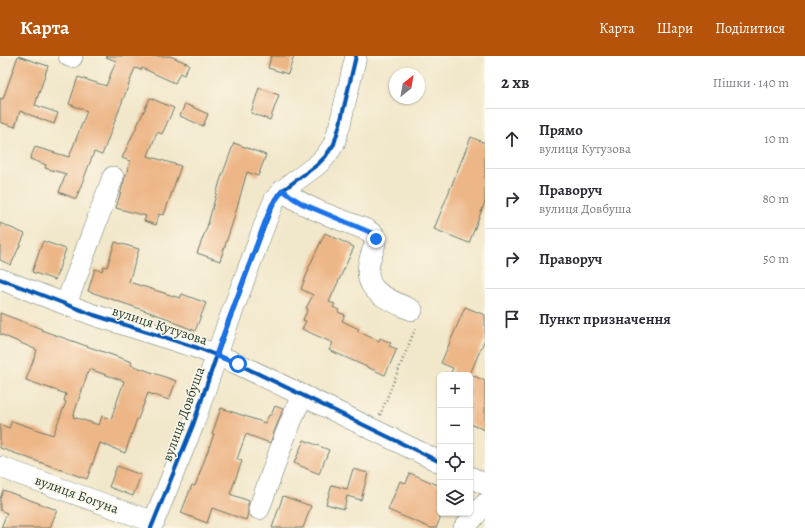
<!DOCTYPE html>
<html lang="uk">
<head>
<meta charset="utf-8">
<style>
	body { margin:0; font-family:Alegreya,serif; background:#f7f7f7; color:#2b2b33 }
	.controls { position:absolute; right:12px; bottom:12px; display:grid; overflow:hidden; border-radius:6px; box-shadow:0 1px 3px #0004 }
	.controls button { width:36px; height:36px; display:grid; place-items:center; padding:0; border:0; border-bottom:1px solid #e1e1e2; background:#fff; color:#2b2b33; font:20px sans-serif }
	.compass { position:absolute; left:389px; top:12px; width:36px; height:36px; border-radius:50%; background:#fff; box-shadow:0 1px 3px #0004; rotate:31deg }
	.stop { position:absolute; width:12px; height:12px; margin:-9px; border:3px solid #1a73e8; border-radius:50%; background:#fff }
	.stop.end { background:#1a73e8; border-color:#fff; box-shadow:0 1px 4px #0008 }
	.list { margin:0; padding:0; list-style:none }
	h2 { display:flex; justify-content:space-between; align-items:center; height:52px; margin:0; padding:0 16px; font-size:17px }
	h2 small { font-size:13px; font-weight:400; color:#7c7c81 }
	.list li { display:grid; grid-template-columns:26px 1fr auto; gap:12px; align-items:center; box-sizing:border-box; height:60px; padding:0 16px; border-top:1px solid #e1e1e2 }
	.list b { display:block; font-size:15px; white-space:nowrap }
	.list p { margin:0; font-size:13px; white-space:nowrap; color:#7c7c81 }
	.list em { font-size:13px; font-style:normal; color:#7c7c81 }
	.icon { flex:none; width:22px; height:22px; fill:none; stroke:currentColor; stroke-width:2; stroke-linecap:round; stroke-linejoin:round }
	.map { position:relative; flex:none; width:485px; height:472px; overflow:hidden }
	header { display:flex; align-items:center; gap:24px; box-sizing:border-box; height:56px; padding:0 20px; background:#b45309; color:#fff }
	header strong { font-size:19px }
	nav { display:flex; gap:22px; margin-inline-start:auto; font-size:14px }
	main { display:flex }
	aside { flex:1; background:#fff }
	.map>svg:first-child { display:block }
</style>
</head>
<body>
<header>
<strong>Карта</strong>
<nav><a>Карта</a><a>Шари</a><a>Поділитися</a></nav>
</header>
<main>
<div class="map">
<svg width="485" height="472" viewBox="0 0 485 472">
	<rect width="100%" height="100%" fill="#fcf5e5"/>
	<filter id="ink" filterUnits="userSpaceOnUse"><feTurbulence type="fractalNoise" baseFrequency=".025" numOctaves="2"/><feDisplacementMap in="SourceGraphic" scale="8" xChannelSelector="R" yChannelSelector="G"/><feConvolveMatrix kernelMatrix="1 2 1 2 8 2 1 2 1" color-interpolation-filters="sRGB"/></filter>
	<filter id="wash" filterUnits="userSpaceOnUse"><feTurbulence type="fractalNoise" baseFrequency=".012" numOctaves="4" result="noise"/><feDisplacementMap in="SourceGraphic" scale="16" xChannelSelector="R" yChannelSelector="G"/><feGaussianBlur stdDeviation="0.9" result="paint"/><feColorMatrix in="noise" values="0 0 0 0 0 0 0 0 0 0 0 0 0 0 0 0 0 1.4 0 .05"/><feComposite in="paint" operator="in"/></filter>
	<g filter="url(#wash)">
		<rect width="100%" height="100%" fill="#f1e7ca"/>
		<g id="blocks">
			<!-- building -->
			<path fill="#edb687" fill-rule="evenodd" d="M18,0L48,10L35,49L58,57L54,68L20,55L15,71L0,66V42L3,43Z
				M107,0H170L189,8L184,19L180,17L175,27L142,12L141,14L135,12L102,99L94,96L76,143L59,136L66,118L45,112L46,109L30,103L35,91L69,101L87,55L69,48L78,21L106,30L116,5L106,1Z
				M271,0H294L288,18L268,12Z
				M259,32L279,39L270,64L251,57Z
				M150,42L174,52L162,78L157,76L148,100L181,110L164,159L159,158L156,169L144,165L146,160L116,152L130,105L122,102Z
				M185,48L208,58L203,70L180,60Z
				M471,81L485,87V146L469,187L434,173Z
				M234,87L266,99L258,120L247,116L234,162L220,205L197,197L207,171L220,125Z
				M0,167L25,178L11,209L0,204Z
				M325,177L354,191L329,246L335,248L333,251L339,254L338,256L345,259L342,265L359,273L357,275L379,285L380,282L391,287L389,290L397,293L385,319L329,294L333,287L302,273L306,265L303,264L308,253L306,252L313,239L301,233L309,213H308Z
				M43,185L66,193L55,224L32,216Z
				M115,186L139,193L129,226L180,242L182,238L206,247L195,275L171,265L172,264L88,235L95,213L102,215L104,210L107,211Z
				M465,251L485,259V283L470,318L485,325V374L470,368V318L450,319L453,312L441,307Z
				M0,257L42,273L41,274L132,306L131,309L176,325L169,344L148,337L138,363H137L125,397L100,387L87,423L0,392V368L9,372L12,365L53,379L66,346L64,345L66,338L26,324L37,294L0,278ZM89,313L124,325L111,363L102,360L99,369L73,361Z
				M275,350L283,353L270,387L246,378L237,403L242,405L230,438L249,445L248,449V457L246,464L212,452L207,467L181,457L192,429L195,430L214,378H212L221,352L265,367L269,359H271Z
				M304,384L329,394L319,418L294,407Z
				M117,410L141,419L133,440L109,431Z
				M353,413L368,417L361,444L347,440L344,453L326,448L332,429L347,433Z
				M410,417L440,430V463L436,472H431L388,454L400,425L406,427Z
				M3,434L57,454L50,472H1L7,457L0,454V443Z
				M283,440L311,450L303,472H272Z"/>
		</g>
	</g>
	<g filter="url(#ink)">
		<use href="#blocks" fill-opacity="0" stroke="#687868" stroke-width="1"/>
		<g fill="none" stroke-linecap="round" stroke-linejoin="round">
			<defs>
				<path id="minor" d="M69,0L72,1
					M283,134C304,153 341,163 367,174L374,179C377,185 374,191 372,197C358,234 383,241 412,254
					M0,223L94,259L198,292L238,308L440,406
					M66,248L113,121
					M0,411L154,466
					M470,421L485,428
					M259,453L285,380L302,339
					M151,472L193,369L225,275L269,157L275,143L283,134L317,109L325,101L334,88L340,68L356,0
					M464,472L485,448"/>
			</defs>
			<!-- minor casing -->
			<use href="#minor" stroke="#687868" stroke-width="22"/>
			<!-- path -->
			<path stroke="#687868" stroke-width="2.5" stroke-dasharray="1 3" stroke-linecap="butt" d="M380,359L416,271"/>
			<!-- minor -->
			<use href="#minor" stroke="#fff" stroke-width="21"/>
			<defs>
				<path id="cycleway" d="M0,223L94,259L198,292L238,308L440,406
					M151,472L193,369L225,275L269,157L275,143L283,134L317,109L325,101L334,88L340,68L356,0"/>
			</defs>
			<!-- cycleway casing -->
			<use href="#cycleway" stroke="#fcf5e5" stroke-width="6"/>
			<!-- cycleway -->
			<use href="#cycleway" stroke="#0057b8" stroke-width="4"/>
		</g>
	</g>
	<g fill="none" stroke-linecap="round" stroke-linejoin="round" filter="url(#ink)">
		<!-- route -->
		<path stroke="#1a73e8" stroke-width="5" d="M238,308L216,299L264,169L272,149L283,134L293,142L303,148L372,177L376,183"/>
	</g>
	<g text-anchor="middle" stroke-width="3" stroke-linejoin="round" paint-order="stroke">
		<!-- street labels -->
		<g font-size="14" fill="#1f3d34" stroke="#fcf5e5">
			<text transform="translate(160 269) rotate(18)" y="5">вулиця Кутузова</text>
			<text transform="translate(183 358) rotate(-70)" y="5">вулиця Довбуша</text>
			<text transform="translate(77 438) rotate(20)" y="5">вулиця Богуна</text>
		</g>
	</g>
</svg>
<div class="controls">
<button>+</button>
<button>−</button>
<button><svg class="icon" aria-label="locate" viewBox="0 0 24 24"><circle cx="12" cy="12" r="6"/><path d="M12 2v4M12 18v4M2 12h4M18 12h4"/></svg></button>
<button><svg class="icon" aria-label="layers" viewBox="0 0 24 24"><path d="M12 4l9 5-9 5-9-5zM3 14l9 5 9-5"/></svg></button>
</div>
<svg class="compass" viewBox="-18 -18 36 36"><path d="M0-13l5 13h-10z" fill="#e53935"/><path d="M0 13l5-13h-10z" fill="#7c7c81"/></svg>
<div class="stop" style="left:238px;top:308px"></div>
<div class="stop end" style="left:376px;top:183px"></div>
</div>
<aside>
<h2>2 хв<small>Пішки · 140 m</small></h2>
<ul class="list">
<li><svg class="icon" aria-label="ahead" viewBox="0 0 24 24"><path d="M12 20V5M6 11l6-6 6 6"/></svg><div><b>Прямо</b><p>вулиця Кутузова</p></div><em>10 m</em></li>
<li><svg class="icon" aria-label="right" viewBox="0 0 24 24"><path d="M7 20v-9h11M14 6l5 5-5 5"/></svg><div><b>Праворуч</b><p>вулиця Довбуша</p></div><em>80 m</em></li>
<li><svg class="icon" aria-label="right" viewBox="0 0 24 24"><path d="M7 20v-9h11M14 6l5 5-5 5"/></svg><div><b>Праворуч</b></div><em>50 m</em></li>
<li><svg class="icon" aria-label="arrive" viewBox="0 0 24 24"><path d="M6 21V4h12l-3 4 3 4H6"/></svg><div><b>Пункт призначення</b></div></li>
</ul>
</aside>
</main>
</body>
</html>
